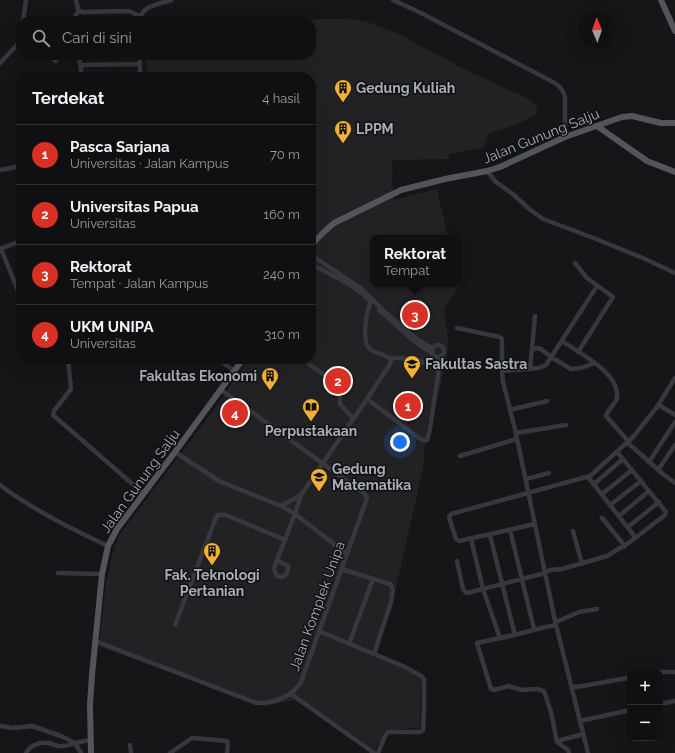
<!DOCTYPE html>
<html lang="id">
<head>
<meta charset="utf-8">
<style>
	body { margin:0; font-family:Raleway,sans-serif; background:#19191b; color:#f1f3f6 }
	.controls { position:absolute; right:12px; bottom:12px; display:grid; overflow:hidden; border-radius:8px; box-shadow:0 4px 16px #0002 }
	.controls button { width:36px; height:36px; display:grid; place-items:center; padding:0; border:0; border-bottom:1px solid #303032; background:#101012; color:#f1f3f6; font:20px sans-serif }
	.compass { position:absolute; left:579px; top:12px; width:36px; height:36px; border-radius:50%; background:#101012; box-shadow:0 4px 16px #0002; rotate:358deg }
	.you { position:absolute; left:400px; top:442px; width:14px; height:14px; margin:-10px; border:3px solid #fff; border-radius:50%; background:#1a73e8; box-shadow:0 0 0 6px #1a73e833 }
	.badge { display:grid; place-items:center; width:26px; height:26px; border-radius:50%; background:#d93025; color:#fff; font-size:13px; font-weight:700 }
	.pin { position:absolute; translate:-50% -50%; border:2px solid #fff; box-shadow:0 1px 4px #0006 }
	.popup { position:absolute; left:370px; top:235px; width:90px; height:52px; box-sizing:border-box; display:grid; place-content:center; border-radius:8px; background:#101012; filter:drop-shadow(0 1px 3px #0005); font-size:13px; white-space:nowrap; color:#9c9d9f }
	.popup b { font-size:15px; color:#f1f3f6 }
	.popup::after { content:''; position:absolute; left:50%; top:100%; margin-left:-8px; border:8px solid transparent; border-top-color:#101012 }
	.list { margin:0; padding:0; list-style:none }
	h2 { display:flex; justify-content:space-between; align-items:center; height:52px; margin:0; padding:0 16px; font-size:17px }
	h2 small { font-size:13px; font-weight:400; color:#9c9d9f }
	.list li { display:grid; grid-template-columns:26px 1fr auto; gap:12px; align-items:center; box-sizing:border-box; height:60px; padding:0 16px; border-top:1px solid #303032 }
	.list b { display:block; font-size:15px; white-space:nowrap }
	.list p { margin:0; font-size:13px; white-space:nowrap; color:#9c9d9f }
	.list em { font-size:13px; font-style:normal; color:#9c9d9f }
	.icon { flex:none; width:22px; height:22px; fill:none; stroke:currentColor; stroke-width:2; stroke-linecap:round; stroke-linejoin:round }
	.map { position:relative; flex:none; width:675px; height:753px; overflow:hidden }
	.search { position:absolute; background:#101012; box-shadow:0 4px 16px #0002; left:16px; top:16px; width:300px; height:44px; display:flex; align-items:center; gap:10px; box-sizing:border-box; padding:0 14px; border-radius:16px; color:#9c9d9f; font-size:15px }
	.panel { position:absolute; background:#101012; box-shadow:0 4px 16px #0002; left:16px; top:72px; width:300px; height:292px; border-radius:16px }
	.map>svg:first-child { display:block }
</style>
</head>
<body>
<div class="map">
<svg width="675" height="753" viewBox="0 0 675 753">
	<rect width="100%" height="100%" fill="#161618"/>
	<!-- built -->
	<path fill="#222225" d="M321,19H351L371,23L397,33L468,71L531,100L537,106L536,115L515,125L488,134L483,148L449,154L448,159L392,160L393,200L437,189L448,238H373V284H457V278L459,287L444,309L449,345L437,402L431,405L426,433L423,469L396,587L377,652L421,679L420,727L387,731L373,753L295,700L266,706L235,697L99,646L106,583L114,548L120,534L215,408L248,359H311V77H147L146,59L181,56V55H311V21H302Z"/>
	<g fill="none" stroke-linecap="round" stroke-linejoin="round">
		<!-- minor -->
		<path stroke="#37383d" stroke-width="4.5" d="M76,0L78,9L81,12L129,11L140,16
			M393,0L419,12L553,82C559,86 563,89 565,97V137
			M23,20L32,21
			M23,21L26,0
			M75,21L76,15L79,11
			M140,21C140,6 159,4 171,0
			M48,55L56,61
			M79,55L82,77
			M140,55V77
			M0,63L18,44L21,30
			M80,65L140,64
			M0,170L21,166
			M487,171L496,182L513,194L528,208L543,219L591,237L643,258L675,273
			M0,249L21,241
			M1,249L21,298
			M311,255L362,289L387,314L418,340L432,348
			M575,263L587,278L613,297L578,352
			M311,264C331,275 356,285 371,302
			M379,310L419,345L432,353
			M457,328L500,337L502,339V371L503,382L515,429L556,625L588,753
			M562,341C578,352 620,373 617,397C616,405 607,409 606,416L629,442
			M432 351a6 6 0 1 1 12 0a6 6 0 1 1-12 0Z
			M532,350L537,348L541,349L551,357L571,369L581,368L595,363
			M389,358H401L440,365
			M68,359L71,389L54,411L53,415L144,494
			M217,359L235,371
			M310,365L323,374L336,386L340,395V404L353,418
			M530,369L535,316
			M502,371L539,368L546,365L597,286
			M367,399L390,364L391,360C386,354 377,354 371,350C360,342 367,311 371,301
			M659,405L675,415
			M510,410L547,401
			M516,433L566,425
			M628,443L663,474L675,483
			M175,452L219,481L281,506L295,514L347,554
			M460,456L517,439
			M649,462L675,422
			M658,470L675,445
			M588,477L636,538
			M526,479L549,473
			M594,484L623,459
			M0,485C33,510 71,529 108,546
			M602,494L632,470
			M610,505L641,481
			M281,506L301,495
			M619,516L649,491
			M602,518L625,546
			M535,524L459,541L456,539L449,517L451,514L590,476L633,437L657,407L675,378
			M628,527L659,502
			M510,530L534,629
			M573,531L582,564
			M490,535L515,635
			M471,539L483,589L500,638
			M277,560L288,566C289,574 283,580 276,575L274,568L295,514L301,495L367,399L422,440H427L430,428L441,356
			M457,561L463,589L466,593H467L545,573L550,570L562,569L607,556L630,542L665,515L666,512L618,453
			M341,569L390,584L393,589L391,602L374,654
			M58,573L102,574
			M556,622L579,612L597,609
			M175,625L217,515H226L285,540
			M556,625C542,627 528,632 514,635C501,638 490,640 477,643L491,689L494,690L509,686L522,690L537,689L544,691L551,712L557,742L568,750L569,753
			M319,631L405,667L421,676L424,679V708L423,730L420,732H388L385,736L378,753
			M95,641L256,703C274,703 291,698 301,682L367,498L365,494L221,390
			M349,644L373,579
			M659,672H675
			M572,687C592,686 610,680 630,678
			M291,694L374,753
			M660,704L675,701
			M580,721L630,710
			M0,726L13,728L32,726L61,736L75,743L90,740
			M557,741L583,734
			M130,745L131,753
			M26,753C31,744 43,741 52,744C56,745 58,747 62,746C66,746 71,744 75,743L81,753
			M170,753L192,738L227,741L228,745L227,753"/>
		<!-- major -->
		<path stroke="#53555c" stroke-width="6" d="M661,0L675,31
			M597,126L647,161L675,172
			M311,245L326,230L334,223L401,190L445,179L487,171L500,167L565,137L622,117L632,116L661,123H675
			M91,753L90,704L92,675L102,574L108,546L117,529L175,452L243,359"/>
	</g>
	<!-- icons -->
	<defs>
		<symbol id="building-pin" viewBox="-11 -11 22 30"><path d="M0 17L-7.5 6A9.5 9.5 0 1 1 7.5 6Z" fill="#f2b134" stroke="#111113"/><path d="M-4-6H4V6H1V3H-1V6H-4ZM-2.5-4.3h1.7v1.8h-1.7ZM.8-4.3h1.7v1.8H.8ZM-2.5-1h1.7V.8h-1.7ZM.8-1h1.7V.8H.8Z" fill="#111"/></symbol>
		<symbol id="university-pin" viewBox="-11 -11 22 30"><path d="M0 17L-7.5 6A9.5 9.5 0 1 1 7.5 6Z" fill="#f2b134" stroke="#111113"/><path d="M0-5L7-2L0 1L-7-2ZM-4 1L0 2.5L4 1V4Q0 6-4 4Z" fill="#111"/></symbol>
		<symbol id="library-pin" viewBox="-11 -11 22 30"><path d="M0 17L-7.5 6A9.5 9.5 0 1 1 7.5 6Z" fill="#f2b134" stroke="#111113"/><path d="M-6-4Q-3-5.5-.7-3.5V5Q-3 3-6 4ZM6-4Q3-5.5 .7-3.5V5Q3 3 6 4Z" fill="#111"/></symbol>
	</defs>
	<g fill-rule="evenodd">
		<use href="#building-pin" x="333" y="78" width="20" height="27"/>
		<use href="#building-pin" x="333" y="119" width="20" height="27"/>
		<use href="#university-pin" x="402" y="354" width="20" height="27"/>
		<use href="#building-pin" x="260" y="366" width="20" height="27"/>
		<use href="#library-pin" x="301" y="397" width="20" height="27"/>
		<use href="#university-pin" x="309" y="467" width="20" height="27"/>
		<use href="#building-pin" x="202" y="541" width="20" height="27"/>
	</g>
	<g text-anchor="middle" stroke-width="3" stroke-linejoin="round" paint-order="stroke">
		<!-- poi labels -->
		<g font-size="14" font-weight="bold" fill="#a8adb8" stroke="#111113" text-anchor="start">
			<text x="356" y="93">Gedung Kuliah</text>
			<text x="356" y="134">LPPM</text>
			<text x="425" y="369">Fakultas Sastra</text>
			<text x="257" y="381" text-anchor="end">Fakultas Ekonomi</text>
			<text x="311" y="436" text-anchor="middle">Perpustakaan</text>
			<text x="332" y="474">Gedung<tspan x="332" dy="16">Matematika</tspan></text>
			<text x="212" y="580" text-anchor="middle">Fak. Teknologi<tspan x="212" dy="16">Pertanian</tspan></text>
		</g>
		<!-- street labels -->
		<g font-size="14" fill="#a8adb8" stroke="#111113">
			<text transform="translate(541 136) rotate(-22)" y="5">Jalan Gunung Salju</text>
			<text transform="translate(140 481) rotate(-54)" y="5">Jalan Gunung Salju</text>
			<text transform="translate(317 606) rotate(-70)" y="5">Jalan Komplek Unipa</text>
		</g>
	</g>
</svg>
<div class="controls">
<button>+</button>
<button>−</button>
</div>
<svg class="compass" viewBox="-18 -18 36 36"><path d="M0-13l5 13h-10z" fill="#e53935"/><path d="M0 13l5-13h-10z" fill="#9c9d9f"/></svg>
<div class="you"></div>
<div class="pin badge" style="left:408px;top:406px">1</div>
<div class="pin badge" style="left:338px;top:381px">2</div>
<div class="pin badge" style="left:415px;top:315px">3</div>
<div class="popup"><b>Rektorat</b>Tempat</div>
<div class="pin badge" style="left:235px;top:413px">4</div>
<div class="search"><svg class="icon" aria-label="search" viewBox="0 0 24 24"><circle cx="10" cy="10" r="6"/><path d="M15 15l6 6"/></svg>Cari di sini</div>
<section class="panel">
<h2>Terdekat<small>4 hasil</small></h2>
<ul class="list">
<li><span class="badge">1</span><div><b>Pasca Sarjana</b><p>Universitas · Jalan Kampus</p></div><em>70 m</em></li>
<li><span class="badge">2</span><div><b>Universitas Papua</b><p>Universitas</p></div><em>160 m</em></li>
<li><span class="badge">3</span><div><b>Rektorat</b><p>Tempat · Jalan Kampus</p></div><em>240 m</em></li>
<li><span class="badge">4</span><div><b>UKM UNIPA</b><p>Universitas</p></div><em>310 m</em></li>
</ul>
</section>
</div>
</body>
</html>
